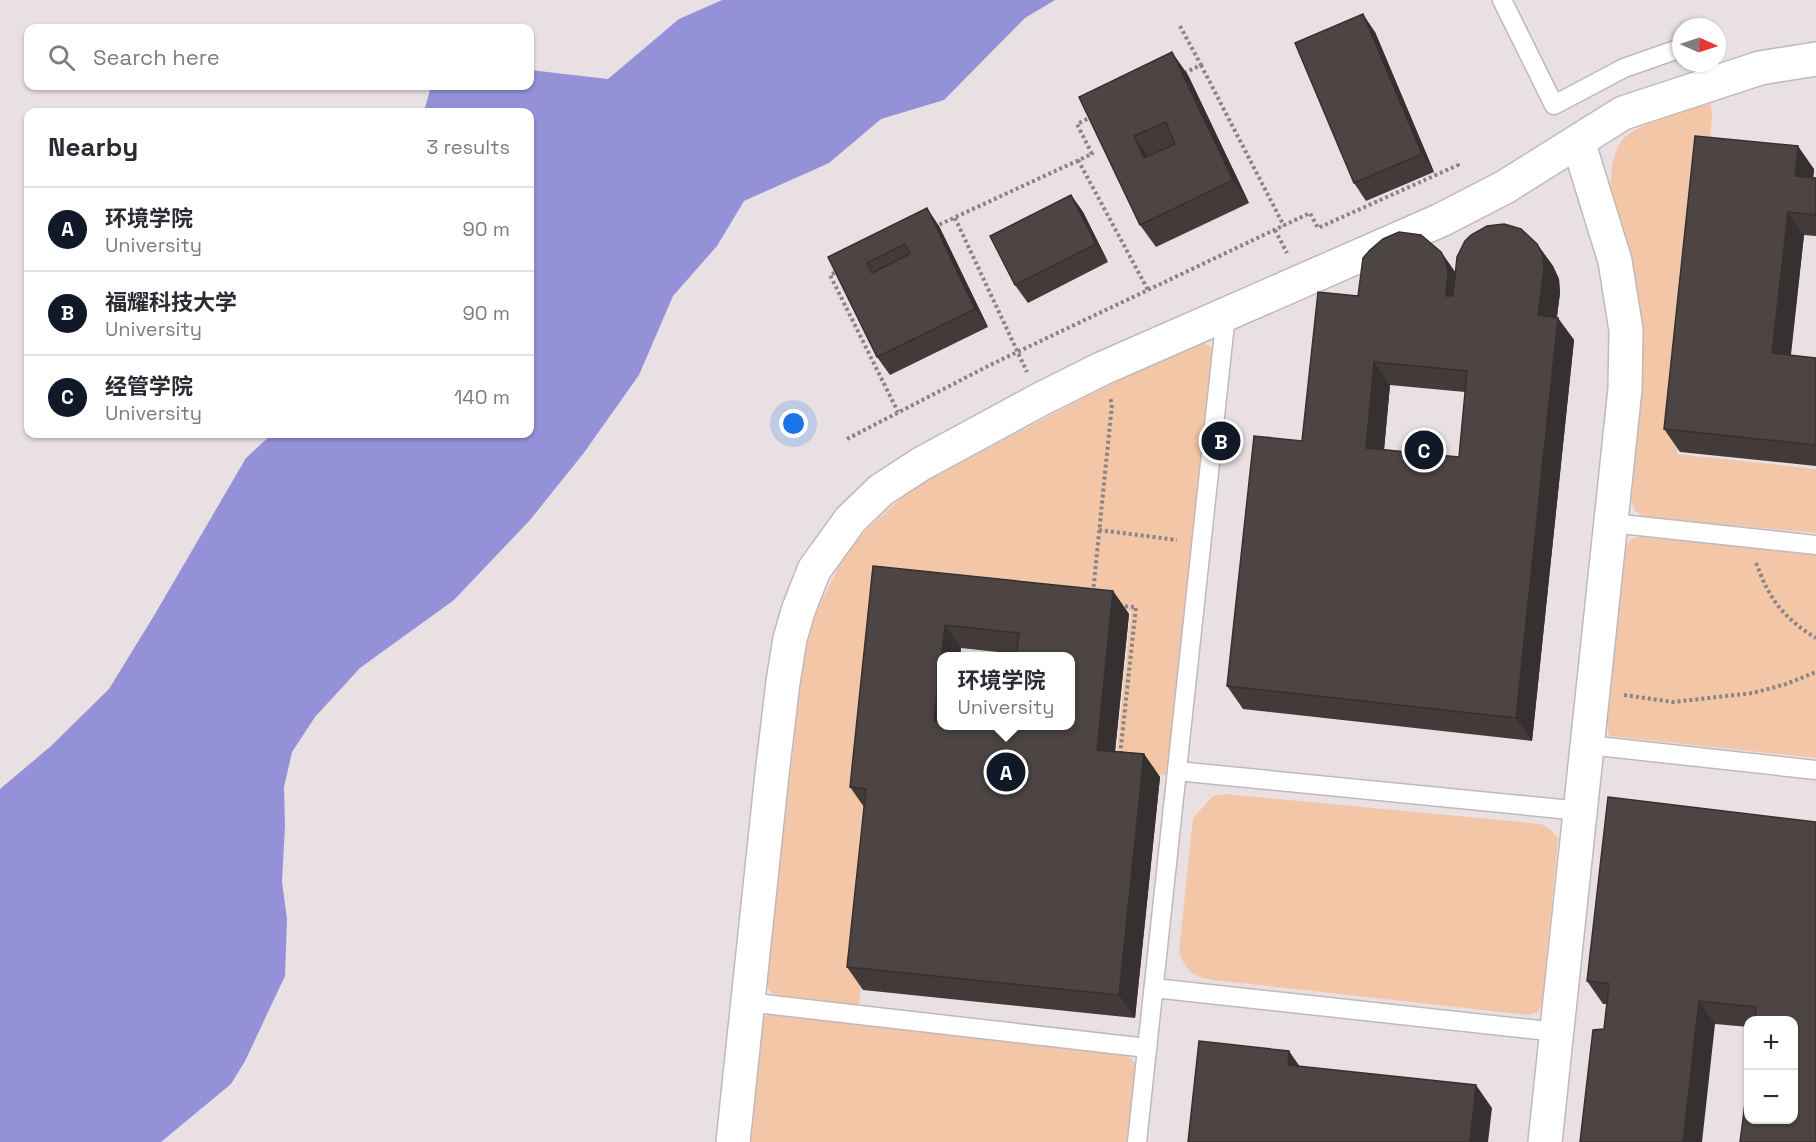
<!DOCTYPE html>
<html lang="en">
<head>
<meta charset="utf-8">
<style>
	body { margin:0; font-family:"Space Grotesk","Noto Sans SC",sans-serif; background:#f2f2f3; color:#2b2b33 }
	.controls { position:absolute; right:18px; bottom:18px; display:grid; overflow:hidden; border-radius:12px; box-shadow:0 2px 4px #0004 }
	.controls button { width:54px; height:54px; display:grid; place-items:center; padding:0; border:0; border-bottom:2px solid #e1e1e2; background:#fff; color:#2b2b33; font:30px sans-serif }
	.compass { position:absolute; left:1672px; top:18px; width:54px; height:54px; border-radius:50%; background:#fff; box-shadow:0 2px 4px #0004; rotate:93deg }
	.you { position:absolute; left:794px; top:424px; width:21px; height:21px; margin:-15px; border:4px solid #fff; border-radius:50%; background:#1a73e8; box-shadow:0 0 0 9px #1a73e833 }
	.badge { display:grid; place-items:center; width:39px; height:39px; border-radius:50%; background:#111827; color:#fff; font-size:20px; font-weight:700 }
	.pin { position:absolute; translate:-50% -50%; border:3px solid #fff; box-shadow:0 2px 6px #0006 }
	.popup { position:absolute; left:937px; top:652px; width:138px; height:78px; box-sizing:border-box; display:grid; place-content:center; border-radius:12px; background:#fff; filter:drop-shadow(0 2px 4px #0005); font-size:20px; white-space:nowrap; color:#7c7c81 }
	.popup b { font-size:22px; color:#2b2b33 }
	.popup::after { content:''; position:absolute; left:50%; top:100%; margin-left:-12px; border:12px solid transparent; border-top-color:#fff }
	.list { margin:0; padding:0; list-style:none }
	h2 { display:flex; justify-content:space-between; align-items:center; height:78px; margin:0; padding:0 24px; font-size:26px }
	h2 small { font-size:20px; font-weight:400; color:#7c7c81 }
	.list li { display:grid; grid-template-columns:39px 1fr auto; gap:18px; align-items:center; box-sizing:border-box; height:84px; padding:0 24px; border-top:2px solid #e1e1e2 }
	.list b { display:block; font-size:22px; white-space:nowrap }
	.list p { margin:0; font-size:20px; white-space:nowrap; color:#7c7c81 }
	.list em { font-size:20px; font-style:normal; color:#7c7c81 }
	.icon { flex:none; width:33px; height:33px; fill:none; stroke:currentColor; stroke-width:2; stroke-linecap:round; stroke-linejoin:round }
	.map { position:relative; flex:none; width:1816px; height:1142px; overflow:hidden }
	.search { position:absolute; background:#fff; box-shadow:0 2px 4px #0004; left:24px; top:24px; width:510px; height:66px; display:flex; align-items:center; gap:15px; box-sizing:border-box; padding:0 21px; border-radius:12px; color:#7c7c81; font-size:22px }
	.panel { position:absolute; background:#fff; box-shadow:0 2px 4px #0004; left:24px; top:108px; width:510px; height:330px; border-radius:12px }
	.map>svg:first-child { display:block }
</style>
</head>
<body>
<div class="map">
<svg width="1816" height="1142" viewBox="0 0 1816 1142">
	<rect width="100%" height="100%" fill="#e9e0e4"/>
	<!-- green -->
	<path fill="#f2c6a7" d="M1711,103L1712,119L1677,454L1816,469V533L1644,517L1635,511L1631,500L1639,422L1641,329L1637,285L1611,186C1611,170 1613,150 1624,138C1638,123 1690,110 1711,103Z
		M1197,343L1209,345L1213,350L1170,776L1115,770L1131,611L887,587L878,814L859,1006L776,995C765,990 766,982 767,971L803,664L812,625L823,598L838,568L852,546L865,531L910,490L1083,398Z
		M1644,535L1816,552V758L1609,736L1606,720L1626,545L1632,539Z
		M1225,794L1541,824C1549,828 1554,832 1558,839L1542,1004L1538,1012L1528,1015L1213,980C1192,976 1187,972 1179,952L1193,818L1213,796Z
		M772,1012L1127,1054L1135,1063L1137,1074L1130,1142H749L763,1022L766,1014Z"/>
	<!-- water -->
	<path fill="#9491d8" d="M722,0H1055L1025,18L944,100L881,119L829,163L744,201L717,246L673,296L639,375L583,454L530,520L454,600L360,668L315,717L292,752L284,787L285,826L282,882L287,919L285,976L245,1061L231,1084L161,1142H0V789L51,746L109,689L155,614L246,458L272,434H530V112H426L425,108L431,86H530V70L608,79L679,19Z"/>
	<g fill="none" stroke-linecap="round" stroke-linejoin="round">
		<defs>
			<path id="lane" d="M1502,0L1554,105L1624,68L1681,48
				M1611,523L1816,545
				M1588,745L1816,770
				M1177,771L1581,811
				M1154,988L1557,1032
				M747,1002L1147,1048
				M1137,1142L1226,314"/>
			<path id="street" d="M733,1142L772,774L783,682L790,639L798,611L814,570L850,520L881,490L921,464L1041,399L1101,369L1441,220L1505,187L1623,113L1760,68L1816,59
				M1545,1142L1625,389L1626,330L1615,261L1578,141"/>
		</defs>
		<!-- lane casing -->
		<use href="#lane" stroke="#c1b8bc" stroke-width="21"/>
		<!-- street casing -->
		<use href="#street" stroke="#c1b8bc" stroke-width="36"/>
		<!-- path -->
		<path stroke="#8a8486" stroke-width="4" stroke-dasharray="3 3" stroke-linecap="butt" d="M1180,26L1201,65L1182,74
			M1201,65L1284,226
			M1078,160L1148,290
			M955,218L1027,372
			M934,227L1092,154L1077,124L1091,117
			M1275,230L1287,253
			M840,270L830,275L898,412
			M847,439L990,365L1310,213L1318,228L1458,165L1456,161
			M1099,530L1177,540
			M1756,563C1760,572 1763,582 1768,590C1778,610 1797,627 1816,638
			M1093,593L1112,404L1110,398
			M1119,606L1136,607L1120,756
			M1624,695L1673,702L1753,693L1786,684L1816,672"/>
		<!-- lane -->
		<use href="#lane" stroke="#fff" stroke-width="18"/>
		<!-- street -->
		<use href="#street" stroke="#fff" stroke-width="33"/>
	</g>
	<!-- wall -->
	<path fill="#423b3a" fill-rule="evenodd" d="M1375,32L1434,172L1366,201L1354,183Z
		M1188,75L1249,203L1156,247L1140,225L1079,97Z
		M1695,136L1814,169L1813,178H1816V236L1804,235L1791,355L1816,358V466L1680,452L1664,429Z
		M1071,195L1083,212L1108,262L1028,303L1015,285Z
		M939,226L988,327L890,375L877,357L828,257Z
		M1537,244L1553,266L1559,279L1560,293L1557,317L1574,340L1532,741L1243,709L1227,686L1302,441L1358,296L1441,252L1456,273ZM1390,385L1465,392L1459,457L1384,450Z
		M873,566L1113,591L1129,614L1115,751L1144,754L1160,777L1135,1018L863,990L847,967L864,807L850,787ZM961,648L1016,654L1008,730L942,726V657H960Z
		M1608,797L1794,1020H1749V1027L1715,1024L1604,1029L1607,1004H1603L1587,981Z"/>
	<!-- shaded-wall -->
	<path fill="#363030" d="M1363,14L1375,32L1434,172L1422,154Z
		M1172,52L1188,75L1249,203L1233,180Z
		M1134,136L1150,159L1144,158Z
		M1798,146L1814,169L1811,199L1795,176Z
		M1071,195L1083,212L1108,262L1096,244Z
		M927,208L939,226L988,327L975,309Z
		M1788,212L1804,235L1788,376L1772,353Z
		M1537,244L1553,266L1559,279L1560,293L1554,338L1538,315Z
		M1441,252L1457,275L1464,296H1446Z
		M1558,318L1574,340L1532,741L1516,718Z
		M1374,362L1390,385L1382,471L1366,448Z
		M1113,591L1129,614L1113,772L1097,750Z
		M945,625L961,648L960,657H942Z
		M942,658V726L934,721Z
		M1144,754L1160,777L1135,1018L1119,995Z
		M1699,1001L1715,1024L1702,1142H1683Z
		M1289,1051L1305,1074L1288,1065Z
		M1476,1085L1492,1108L1488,1142H1470Z"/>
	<!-- building -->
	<path fill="#4d4544" stroke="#363030" stroke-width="1.5" fill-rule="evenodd" d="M1363,14L1422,154L1354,183L1295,43Z
		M1172,52L1233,180L1140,225L1079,97ZM1166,122L1175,144L1144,158L1134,136Z
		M1695,136L1798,146L1795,176L1816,178V215L1788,212L1772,353L1816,358V445L1664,429Z
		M1071,195L1096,244L1015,285L990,236Z
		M927,208L975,309L877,357L828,257ZM905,244L910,254L872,273L867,263Z
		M1504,224L1521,229L1537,244L1543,256L1544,270L1538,315L1558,318L1516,718L1227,686L1254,436L1302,441L1318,292L1358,296L1363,258L1370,250L1383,239L1399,232L1421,235L1441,252L1446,262L1448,273L1446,296H1453L1457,257L1465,241L1471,235L1487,226ZM1374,362L1467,371L1459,457L1366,448Z
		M873,566L1113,591L1097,750L1144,754L1119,995L847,967L866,789L850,787ZM945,625L1019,633L1016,657H1071V726H1008V730L974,726H942V722L934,721Z
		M1608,797L1816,822V1142H1740L1749,1073V1119H1794V1020H1755L1756,1007L1699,1001L1683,1142H1580L1593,1030L1604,1029L1609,984L1587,981Z
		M1199,1041L1289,1051L1288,1065L1476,1085L1470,1142H1188Z"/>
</svg>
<div class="controls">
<button>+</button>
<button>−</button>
</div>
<svg class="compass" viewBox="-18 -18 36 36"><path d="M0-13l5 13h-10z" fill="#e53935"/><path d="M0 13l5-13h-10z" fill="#7c7c81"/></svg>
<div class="you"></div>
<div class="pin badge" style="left:1006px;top:772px">A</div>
<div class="popup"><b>环境学院</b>University</div>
<div class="pin badge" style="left:1221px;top:441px">B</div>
<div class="pin badge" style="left:1424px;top:450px">C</div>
<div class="search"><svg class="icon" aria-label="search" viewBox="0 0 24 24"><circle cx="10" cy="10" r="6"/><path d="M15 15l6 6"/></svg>Search here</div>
<section class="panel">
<h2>Nearby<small>3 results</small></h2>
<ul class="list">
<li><span class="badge">A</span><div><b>环境学院</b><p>University</p></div><em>90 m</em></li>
<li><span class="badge">B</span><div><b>福耀科技大学</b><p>University</p></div><em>90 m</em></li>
<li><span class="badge">C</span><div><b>经管学院</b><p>University</p></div><em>140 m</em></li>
</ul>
</section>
</div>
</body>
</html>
